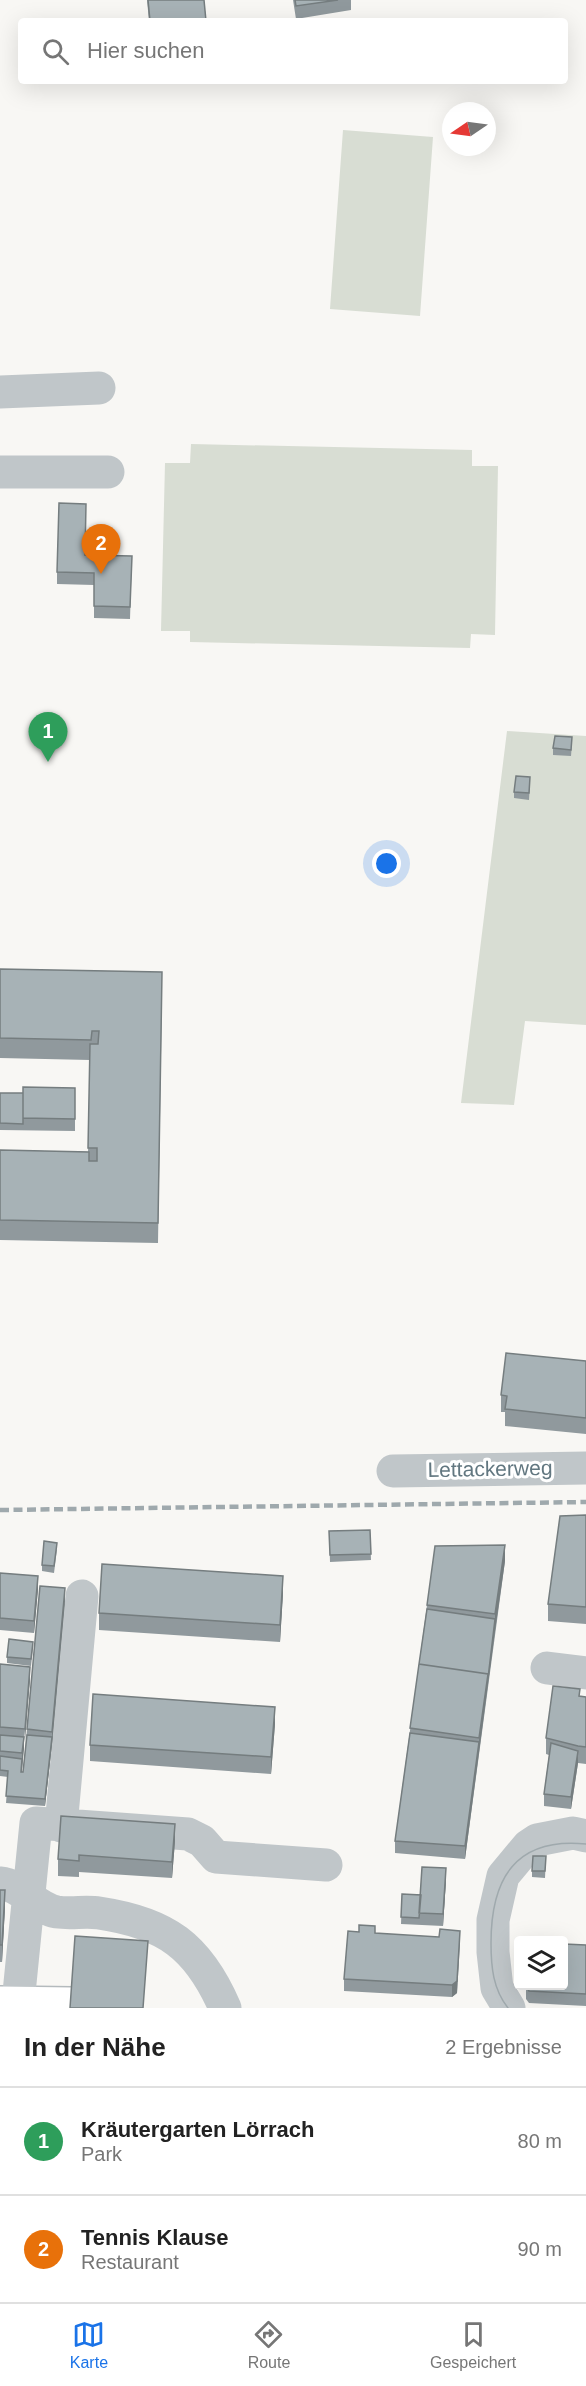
<!DOCTYPE html>
<html lang="de">
<head>
<meta charset="utf-8">
<style>
	body { margin:0; font-family:Arial,sans-serif; background:#f6f6f6; color:#222 }
	.controls { position:absolute; right:18px; bottom:18px; display:grid; overflow:hidden; border-radius:6px; box-shadow:0 6px 24px #0002 }
	.controls button { width:54px; height:54px; display:grid; place-items:center; padding:0; border:0; border-bottom:2px solid #e0e0e0; background:#fff; color:#222; font:30px sans-serif }
	.compass { position:absolute; left:442px; top:102px; width:54px; height:54px; border-radius:50%; background:#fff; box-shadow:0 6px 24px #0002; rotate:257deg }
	.you { position:absolute; left:387px; top:864px; width:21px; height:21px; margin:-15px; border:4px solid #fff; border-radius:50%; background:#1a73e8; box-shadow:0 0 0 9px #1a73e833 }
	.badge { display:grid; place-items:center; width:39px; height:39px; border-radius:50%; background:#1a73e8; color:#fff; font-size:20px; font-weight:700 }
	.pin { position:absolute; translate:-50% -50px; filter:drop-shadow(0 2px 3px #0008) }
	.pin::after { content:''; position:absolute; top:32px; width:21px; height:18px; background:inherit; clip-path:polygon(0 0,100% 0,50% 100%) }
	.list { margin:0; padding:0; list-style:none }
	h2 { display:flex; justify-content:space-between; align-items:center; height:78px; margin:0; padding:0 24px; font-size:26px }
	h2 small { font-size:20px; font-weight:400; color:#767676 }
	.list li { display:grid; grid-template-columns:39px 1fr auto; gap:18px; align-items:center; box-sizing:border-box; height:108px; padding:0 24px; border-top:2px solid #e0e0e0 }
	.list b { display:block; font-size:22px; white-space:nowrap }
	.list p { margin:0; font-size:20px; white-space:nowrap; color:#767676 }
	.list em { font-size:20px; font-style:normal; color:#767676 }
	.icon { flex:none; width:33px; height:33px; fill:none; stroke:currentColor; stroke-width:2; stroke-linecap:round; stroke-linejoin:round }
	.map { position:relative; flex:none; width:586px; height:2008px; overflow:hidden }
	.search { position:absolute; background:#fff; box-shadow:0 6px 24px #0002; left:18px; right:18px; top:18px; height:66px; display:flex; align-items:center; gap:15px; box-sizing:border-box; padding:0 21px; border-radius:6px; color:#767676; font-size:22px }
	.sheet { height:294px; background:#fff }
	nav { display:flex; justify-content:space-around; align-items:center; box-sizing:border-box; height:84px; border-top:2px solid #e0e0e0; background:#fff; font-size:16px; color:#767676 }
	nav a { display:grid; justify-items:center; gap:3px }
	nav .on { color:#1a73e8 }
	.map>svg:first-child { display:block }
</style>
</head>
<body>
<div class="map">
<svg width="586" height="2008" viewBox="0 0 586 2008">
	<rect width="100%" height="100%" fill="#f8f7f4"/>
	<!-- green -->
	<path fill="#d8ddd3" d="M343,130L433,137L420,316L330,309Z
		M191,444L472,450V466H498L495,635L471,634L470,648L190,642V631H161L165,463H190Z
		M507,731L586,736V1025L525,1021L514,1105L461,1103Z"/>
	<g fill="none" stroke-linecap="round" stroke-linejoin="round">
		<defs>
			<path id="major" d="M0,2003L72,2004"/>
		</defs>
		<!-- major casing -->
		<use href="#major" stroke="#b4babd" stroke-width="36"/>
		<!-- minor -->
		<path stroke="#c0c6c9" stroke-width="33" d="M0,392L99,388
			M0,472H108
			M393,1471L586,1468
			M547,1668L586,1673
			M61,1826L82,1596
			M0,1883C22,1885 35,1908 57,1912C71,1914 86,1911 99,1913C166,1923 198,1946 225,2008
			M18,2003L36,1823L188,1834L202,1841L216,1857L326,1865
			M509,2008L497,1988L493,1952V1920L503,1876L528,1846L537,1840L573,1833L586,1836"/>
		<!-- major -->
		<use href="#major" stroke="#fff" stroke-width="33"/>
		<!-- tram -->
		<path stroke="#9fa9ad" stroke-width="1.5" d="M508,2008C493,1989 491,1967 491,1943C491,1878 516,1837 586,1844"/>
		<!-- rail -->
		<path stroke="#9fa9ad" stroke-width="4.5" stroke-dasharray="9 4.5" stroke-linecap="butt" d="M0,1510L586,1502"/>
	</g>
	<!-- wall -->
	<path fill="#90999d" d="M147,0H204L206,21H149Z
		M293,0H351V10L296,19Z
		M86,555L132,556L130,619L94,618V585L57,584V572Z
		M572,743L571,756L553,755V748Z
		M530,783L529,800L514,798V792Z
		M0,969L162,992L158,1243L0,1240V1150L88,1152L90,1060L0,1058Z
		M75,1088V1131L0,1130V1093H23Z
		M586,1361V1434L505,1426V1412H501V1395Z
		M586,1515V1624L548,1621V1604Z
		M370,1530L371,1560L330,1562L329,1531Z
		M57,1549L54,1573L42,1571V1565Z
		M505,1561L465,1859L395,1853V1841L427,1605Z
		M0,1573L38,1589L34,1633L0,1630Z
		M283,1593L280,1642L99,1630V1613Z
		M65,1601L52,1744L45,1806L6,1803L8,1777L0,1776V1664L30,1679L24,1741L22,1772H23L27,1729Z
		M33,1648L31,1666L7,1663V1657Z
		M580,1696L586,1697V1764L578,1763L571,1809L544,1806V1794L549,1755L546,1754V1738Z
		M275,1724L271,1774L90,1761V1745Z
		M61,1816L175,1841L172,1878L79,1872V1877L58,1876V1859Z
		M546,1856L545,1878L532,1877V1871Z
		M446,1880L443,1926L401,1924L402,1894L421,1895Z
		M0,1890L5,1907L2,1962H0Z
		M375,1933L460,1943L457,1993L452,1997L344,1991V1979Z
		M586,1945V2006L529,2003L526,1999V1986Z"/>
	<!-- shaded-wall -->
	<path fill="#757d7f" d="M505,1545V1561L495,1631V1614Z
		M38,1576V1589L34,1633V1621Z
		M283,1576V1593L280,1642V1625Z
		M65,1588V1601L52,1744V1732Z
		M495,1619V1631L465,1859V1846Z
		M30,1667V1679L25,1741V1729Z
		M275,1707V1724L271,1774V1757Z
		M24,1737V1749L21,1778L22,1753Z
		M52,1737V1744L45,1806V1799Z
		M578,1751V1763L571,1809V1797Z
		M175,1824V1841L172,1878V1862Z
		M446,1868V1880L443,1926V1914Z
		M5,1890V1907L2,1962V1945Z
		M460,1931L457,1993L452,1997V1985Z"/>
	<!-- building -->
	<path fill="#a7b2b6" stroke="#757d7f" stroke-width="1.5" d="M148,0H204L206,21H150Z
		M295,0H338L296,6Z
		M59,503L86,504L85,555L132,556L130,607L94,606V573L57,572Z
		M555,736L572,737L571,750L553,748Z
		M516,776L530,777L529,793L514,792Z
		M0,969L162,972L158,1223L0,1220V1150L89,1152V1161H97V1148H88L90,1044H98L99,1031H92L91,1040L0,1038Z
		M23,1087L75,1088V1119L23,1118Z
		M0,1093H23V1124L0,1123Z
		M506,1353L586,1361V1418L505,1409L507,1396L501,1395Z
		M586,1515V1607L548,1604L560,1516Z
		M370,1530L371,1554L330,1555L329,1531Z
		M44,1541L57,1543L54,1566L42,1565Z
		M505,1545L495,1614L427,1605L435,1546Z
		M102,1564L283,1576L280,1625L99,1613Z
		M0,1573L38,1576L34,1621L0,1618Z
		M40,1586L65,1588L52,1732L27,1729Z
		M427,1609L495,1619L488,1678V1674L419,1664Z
		M9,1639L33,1642L31,1659L7,1657Z
		M0,1664L30,1667L25,1729L0,1727Z
		M419,1664L488,1674L479,1738L410,1728Z
		M553,1686L580,1689L579,1696L586,1697V1747L578,1746L546,1738Z
		M93,1694L275,1707L271,1757L90,1745Z
		M410,1733L479,1742L465,1846L395,1841Z
		M0,1735L24,1737L22,1753L0,1751Z
		M27,1735L52,1737L45,1799L6,1796L8,1771L0,1770V1756L22,1759L21,1772H23Z
		M551,1743L578,1751L571,1797L544,1794Z
		M61,1816L175,1824L172,1862L79,1855V1861L58,1859Z
		M533,1856H546L545,1871H532Z
		M422,1867L446,1868L443,1914L419,1913Z
		M0,1890H5L2,1945H0Z
		M402,1894L421,1895L419,1918L401,1917Z
		M359,1925L375,1926V1933L439,1937L440,1929L460,1931L457,1981L452,1985L344,1979L348,1931L359,1932Z
		M75,1936L148,1941L143,2008H70Z
		M564,1944L586,1945V1994L529,1991L526,1986H564Z"/>
	<g text-anchor="middle" stroke-width="6" stroke-linejoin="round" paint-order="stroke">
		<!-- street labels -->
		<g font-size="21" fill="#627780" stroke="#fff">
			<text transform="translate(490 1469) rotate(-1)" y="7">Lettackerweg</text>
		</g>
	</g>
</svg>
<div class="controls">
<button><svg class="icon" aria-label="layers" viewBox="0 0 24 24"><path d="M12 4l9 5-9 5-9-5zM3 14l9 5 9-5"/></svg></button>
</div>
<svg class="compass" viewBox="-18 -18 36 36"><path d="M0-13l5 13h-10z" fill="#e53935"/><path d="M0 13l5-13h-10z" fill="#767676"/></svg>
<div class="you"></div>
<div class="pin badge" style="left:48px;top:762px;background:#2e9e5b">1</div>
<div class="pin badge" style="left:101px;top:574px;background:#e8710a">2</div>
<div class="search"><svg class="icon" aria-label="search" viewBox="0 0 24 24"><circle cx="10" cy="10" r="6"/><path d="M15 15l6 6"/></svg>Hier suchen</div>
</div>
<section class="sheet">
<h2>In der Nähe<small>2 Ergebnisse</small></h2>
<ul class="list">
<li><span class="badge" style="background:#2e9e5b">1</span><div><b>Kräutergarten Lörrach</b><p>Park</p></div><em>80 m</em></li>
<li><span class="badge" style="background:#e8710a">2</span><div><b>Tennis Klause</b><p>Restaurant</p></div><em>90 m</em></li>
</ul>
</section>
<nav>
<a class="on"><svg class="icon" aria-label="map" viewBox="0 0 24 24"><path d="M3 6l6-2 6 2 6-2v14l-6 2-6-2-6 2zM9 4v14M15 6v14"/></svg>Karte</a>
<a><svg class="icon" aria-label="directions" viewBox="0 0 24 24"><path d="M12 3l9 9-9 9-9-9zM9 14v-3h6M13 9l2 2-2 2"/></svg>Route</a>
<a><svg class="icon" aria-label="saved" viewBox="0 0 24 24"><path d="M7 4h10v16l-5-4-5 4z"/></svg>Gespeichert</a>
</nav>
</body>
</html>
